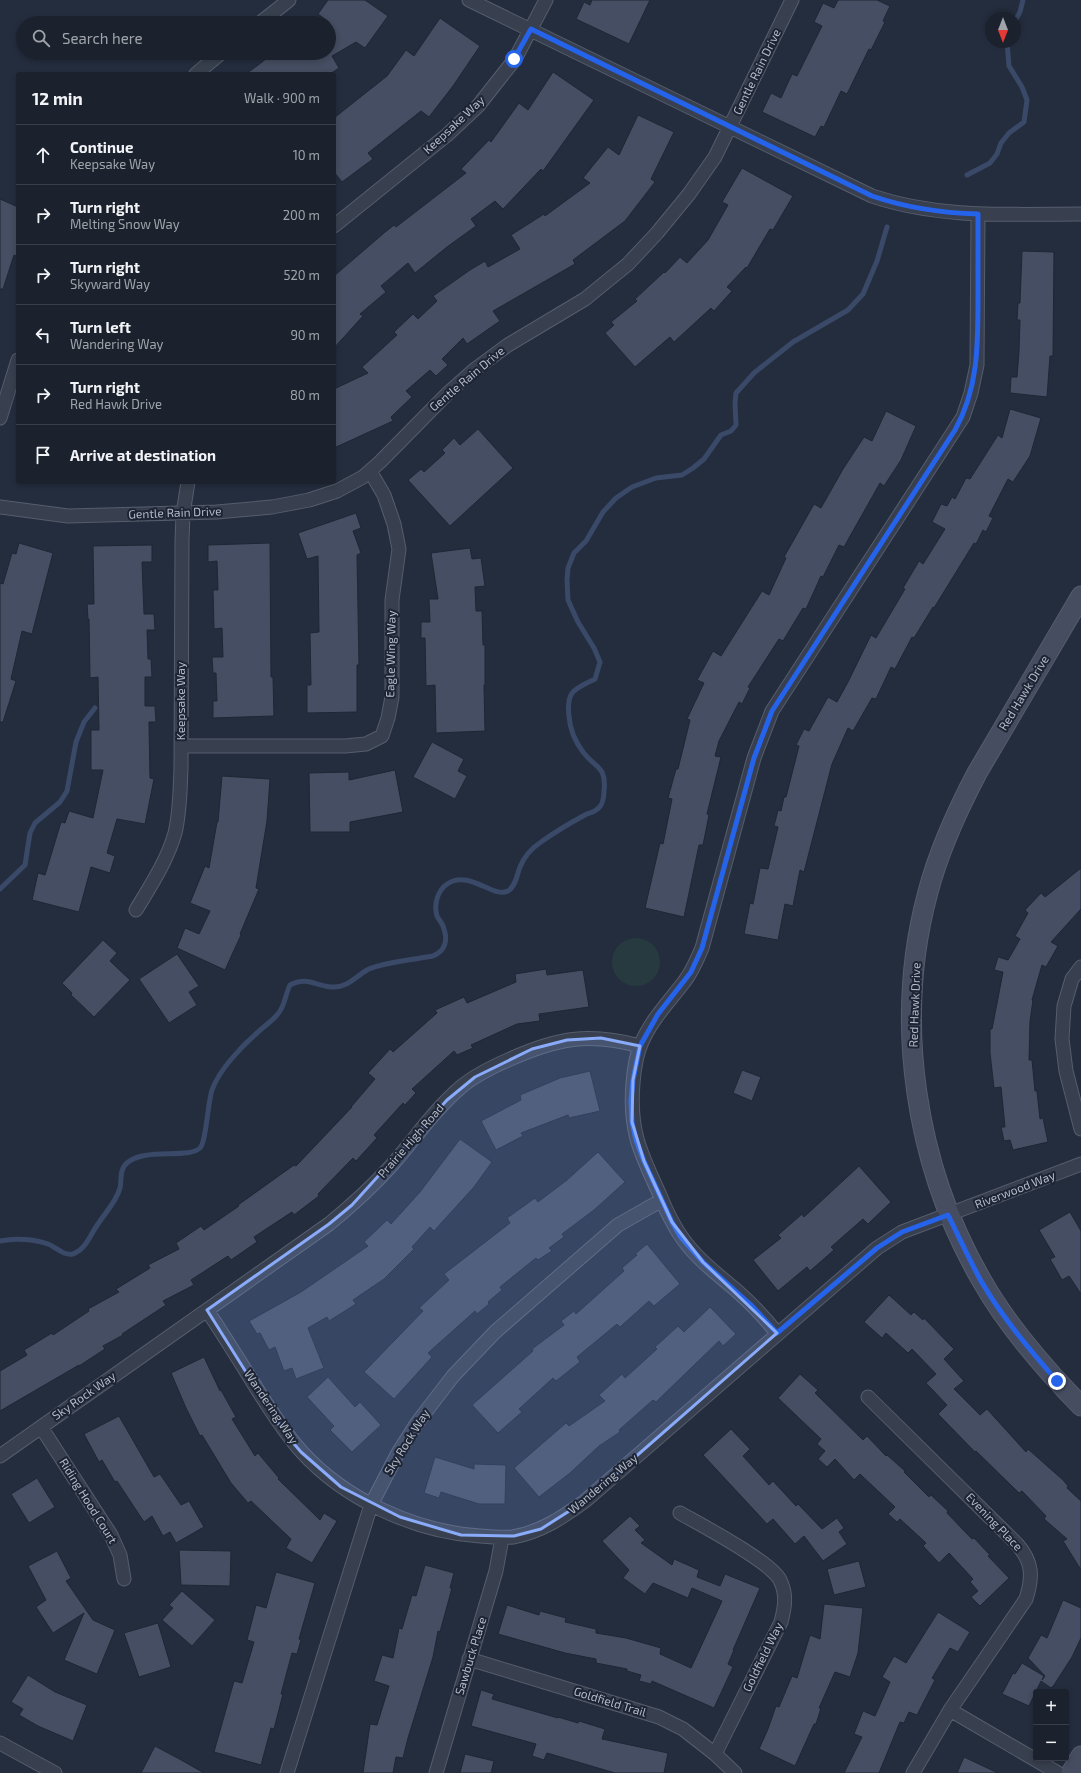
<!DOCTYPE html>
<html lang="en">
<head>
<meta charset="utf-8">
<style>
	body { margin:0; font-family:"Exo 2",sans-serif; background:#282f3a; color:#f1f3f6 }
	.controls { position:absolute; right:12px; bottom:12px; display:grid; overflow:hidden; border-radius:4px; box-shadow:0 2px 6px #0003 }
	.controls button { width:36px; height:36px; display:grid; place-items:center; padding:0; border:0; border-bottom:1px solid #393f4a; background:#1b222e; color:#f1f3f6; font:20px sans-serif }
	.compass { position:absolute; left:985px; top:12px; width:36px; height:36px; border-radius:50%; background:#1b222e; box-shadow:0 2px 6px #0003; rotate:180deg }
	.stop { position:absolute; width:12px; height:12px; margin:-9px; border:3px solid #2563eb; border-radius:50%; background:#fff }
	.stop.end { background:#2563eb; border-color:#fff; box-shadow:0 1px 4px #0008 }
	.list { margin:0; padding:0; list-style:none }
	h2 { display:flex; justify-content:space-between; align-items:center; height:52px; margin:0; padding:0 16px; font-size:17px }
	h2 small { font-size:13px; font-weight:400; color:#a0a4aa }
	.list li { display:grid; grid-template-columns:26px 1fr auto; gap:12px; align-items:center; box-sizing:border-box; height:60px; padding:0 16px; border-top:1px solid #393f4a }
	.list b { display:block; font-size:15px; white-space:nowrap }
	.list p { margin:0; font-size:13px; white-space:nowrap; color:#a0a4aa }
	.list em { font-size:13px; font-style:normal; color:#a0a4aa }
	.icon { flex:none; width:22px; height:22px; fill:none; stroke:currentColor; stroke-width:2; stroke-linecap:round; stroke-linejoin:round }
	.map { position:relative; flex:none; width:1081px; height:1773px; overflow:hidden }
	.search { position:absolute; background:#1b222e; box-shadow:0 2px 6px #0003; left:16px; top:16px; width:320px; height:44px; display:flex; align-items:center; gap:10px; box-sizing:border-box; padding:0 14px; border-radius:22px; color:#a0a4aa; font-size:15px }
	.panel { position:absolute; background:#1b222e; box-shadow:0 2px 6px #0003; left:16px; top:72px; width:320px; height:412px; border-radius:4px }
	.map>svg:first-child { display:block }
</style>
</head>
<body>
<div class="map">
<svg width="1081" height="1773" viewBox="0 0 1081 1773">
	<rect width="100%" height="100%" fill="#242d3e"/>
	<!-- green -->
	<path fill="#263a3f" d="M612 962a24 24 0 1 1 48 0a24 24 0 1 1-48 0Z"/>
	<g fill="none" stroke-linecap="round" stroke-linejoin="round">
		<!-- stream -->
		<path stroke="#394967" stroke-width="5" d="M1015,21L1020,12L1023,0
			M967,175L990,163L997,154L1001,143L1009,133L1024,122L1027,100L1022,87L1009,66L1007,42
			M0,889L25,865L30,833L35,823L60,802L67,791L76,742L84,722L95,708
			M0,1241C15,1238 34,1239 48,1244C56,1247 63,1256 73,1254C75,1253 79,1251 81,1249C88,1243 91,1234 96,1227C103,1215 116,1203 120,1188C122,1180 119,1172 125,1165C142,1146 187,1160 200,1148C206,1143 208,1101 212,1090C219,1070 241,1047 257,1033C263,1027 271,1022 277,1015C285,1007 285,995 290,985C308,976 315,986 332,987C347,988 355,977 367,970C378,963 418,959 433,956C445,951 448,941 444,929C443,924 439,920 437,916C433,902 439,886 453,881C473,874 494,898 508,891C516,886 517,874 520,867C524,857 532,848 541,842C555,832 570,823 585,815C588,813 593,813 596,810C602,807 604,798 604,791C607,766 595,768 583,752C574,740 570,730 569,716C566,690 575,689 595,679L600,662L594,648L578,622L568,600L567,580L568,568L574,553L586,541L603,512L616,498L632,487L656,478L682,475L693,468L704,459L721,435L731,431L736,425L735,403L736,393L754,373L793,342L848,310L863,294L877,261L887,227"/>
	</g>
	<!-- building -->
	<path fill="#454e62" stroke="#1f2635" d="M328,0H365L388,16L365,48L356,42L332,56L339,68L330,74H246L274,53H329V22L318,14Z
		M592,0H650L629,44L576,19L584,2L590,5Z
		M838,0H877L890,6L883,21L885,22L871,50L869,49L847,94L841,91L824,127L821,126L815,137L762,112L771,93L781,98L792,74L797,76L822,26L814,22L823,3L834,8Z
		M440,18L480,46L453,86L429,117L421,111L368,153L373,159L342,182L334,172V118L387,76L406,50L414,56Z
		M553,72L594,100L543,171L541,169L503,209L495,201L471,219L476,226L447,247L415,273L408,263L381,286L386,292L360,314L363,316L334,348V276L384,233L394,225L396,227L466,173L461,169L489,140L491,142L519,103L528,110Z
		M638,115L674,132L651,179L655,182L625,221L573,260L575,264L493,311L500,321L467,344L463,338L442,359L448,365L436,376L430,370L406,391L412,397L391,417L393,421L334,448V389L368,373L362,367L397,335L394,332L413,314L418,319L437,301L433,296L470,270L485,261L488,267L520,249L511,235L544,214L545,216L590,183L583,178L608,147L619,155Z
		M742,168L793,196L773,230L770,229L747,268L746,267L727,287L732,291L714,311L711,308L674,342L670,337L635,367L605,333L614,325L611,322L637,301L635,299L664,272L665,273L680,257L687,263L708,240L728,205L722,202Z
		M0,199L18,207V257L14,255L3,289H0Z
		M1022,251L1054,252L1053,356H1050L1047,397L1010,393L1011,377H1017L1019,351L1020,320H1017L1018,303H1020Z
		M1010,409L1041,418L1030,456L1013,482L1008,479L989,516L993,518L986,532L983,530L976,544L974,543L934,608L933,607L914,638L912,637L895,669L891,667L876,699L872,698L853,731L848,728L832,764L804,872L800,870L793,906L785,904L778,940L744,934L750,903L753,904L760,868L768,869L778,827L774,826L778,810L781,811L784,797H786L799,746L796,745L804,729L809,731L828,697L837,702L848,682L871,635L876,638L905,589L903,588L919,561L923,564L945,529L932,522L941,504L947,506L952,497L955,499L966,478L970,479L998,435L1002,438Z
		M886,411L916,426L901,460L884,486L880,483L844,547L839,545L823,577L821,576L806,609L803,608L783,641L779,639L748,687L750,688L742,704L739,702L719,741L715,756L721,757L707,814L709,815L703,845H699L684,917L645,908L660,843L663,844L672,799L668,798L676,769H678L690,720L687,719L704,683L697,680L713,651L721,656L762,591L769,595L786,558L784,557L814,504L821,508L843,469L864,437L872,441Z
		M478,429L513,468L450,526L408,480L421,469L424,472L445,453L442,450L454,438L460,445Z
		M356,513L361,528L353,531L361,553L357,555L359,665H357V712L307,713V685H311L310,633L319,632L318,556L307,559L298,533Z
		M19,543L53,553L32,634L22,631L11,679L16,681L3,722H0V583L3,584L12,553L16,554Z
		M270,543L271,677H273L274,716L213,718V701H217L216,673H213L212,657H223L222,628L214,629L213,590H218L217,561L208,562V545Z
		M152,545V562H142L144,614H154L155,630H147L148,659H151L152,677H145V706H155L156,722H149L150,778L154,779L145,824L117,819L107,853L115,856L110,873L91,867L79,912L32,900L38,873L45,875L61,822L65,823L69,811L93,818L103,770H91V730H99L98,677L90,678L89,619H88L87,604H94L93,546Z
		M470,548L472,559L481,558L485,586L475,587L476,611H482L483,645H485V685H484L485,731L436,733L435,685L426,686L425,638H421V622H430L429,599H438L431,553Z
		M432,742L464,759L458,771L467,776L455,799L413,777Z
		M395,770L403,812L350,822V832H310L309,773L349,772V780Z
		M222,776L270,779L267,821L256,888L259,889L240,934L241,935L225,970L177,948L185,928L199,934L210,911L190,903L205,866L209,868L217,822H218Z
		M1081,868V909L1051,942L1058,946L1046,967L1042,965L1032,1000H1033L1030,1022L1029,1060H1032L1035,1091H1037L1040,1119L1043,1118L1048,1142L1013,1150L1010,1140L1004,1141L1001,1127H1005L1001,1087L994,1088L990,1053V1029H992L1003,972L994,970L998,957L1008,960L1020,939L1015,936L1028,913L1025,910L1041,893L1045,897Z
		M103,940L117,953L110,961L130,980L94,1017L71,995L72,993L62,983Z
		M177,954L199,986L189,992L197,1005L169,1023L139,979Z
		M546,969L547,975L583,970L589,1007L539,1014L540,1021L517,1024L471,1045L473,1048L457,1055L454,1051L412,1089L416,1093L405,1105L403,1103L374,1135L377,1138L356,1161L353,1158L318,1194L319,1196L294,1215L292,1212L254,1237L257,1242L231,1260L228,1256L191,1280L194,1285L163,1301L166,1305L122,1334L123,1335L103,1346L105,1349L79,1366V1365L0,1411V1371L27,1355L24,1350L52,1333L53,1335L89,1311L88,1309L119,1292L116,1289L150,1268L148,1265L179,1249L176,1243L201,1226L204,1230L239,1206L238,1205L294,1165L296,1166L352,1107H351L375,1079L368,1073L390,1049L393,1052L437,1013L435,1010L464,997L467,1003L516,982L515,974Z
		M742,1070L761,1077L752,1101L733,1093Z
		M590,1071L600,1111L569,1118L568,1115L521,1133L523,1136L496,1150L481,1121L521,1100L520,1095L560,1078Z
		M460,1139L492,1162L474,1187L434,1231L430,1227L412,1247L414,1249L384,1279L353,1300L356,1304L329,1321L327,1317L308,1328L324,1368L296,1379L292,1368L284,1371L275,1347L269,1350L260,1333L257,1334L249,1321L301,1292L368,1246L364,1242L387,1220L391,1224L420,1192Z
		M598,1152L625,1182L594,1210L562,1234L564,1237L549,1248L552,1251L538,1260L536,1258L500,1287L502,1290L488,1302L489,1304L477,1314L475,1311L428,1353L432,1357L394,1399L364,1372L423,1311L419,1308L449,1280L444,1274L510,1223L507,1218L535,1198L538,1202L567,1180Z
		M859,1166L891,1202L868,1224L863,1219L831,1247L834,1250L810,1271L807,1267L778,1291L753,1260L781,1238L778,1235L802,1214L804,1217Z
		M1070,1212L1081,1231V1294L1069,1276L1062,1280L1050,1259L1055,1257L1039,1230Z
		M647,1244L680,1284L654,1306L649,1301L620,1327L617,1324L577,1357L580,1362L556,1381L553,1378L519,1409L522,1412L498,1433L472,1405L533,1351L532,1349L564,1325L561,1321L574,1311L576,1314L624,1271L622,1268L637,1255L635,1254Z
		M889,1295L911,1315L914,1312L923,1320L924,1318L954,1349L944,1359L964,1381L954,1389L980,1415L987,1409L1026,1452L1028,1449L1063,1480L1068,1486L1067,1488L1081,1501V1570L1063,1541L1067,1539L1044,1519L1046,1516L1022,1491L1019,1493L976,1451L975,1452L938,1414L947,1405L926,1383L936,1374L912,1349L908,1353L886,1333L882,1338L864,1322Z
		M710,1307L736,1334L723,1346L719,1341L656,1402L653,1400L619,1430L620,1432L599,1446L570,1473L539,1497L514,1468L566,1423L569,1426L605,1401L599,1395L622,1374L625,1378L657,1349L655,1347L678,1326L684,1332Z
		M204,1357L220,1391L221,1390L236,1417L232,1419L255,1456L258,1453L279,1478L278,1479L320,1520L324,1513L337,1521L312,1563L286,1548L291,1539L251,1501L248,1503L231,1483L202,1435L200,1436L186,1408L171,1373Z
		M800,1374L818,1390L815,1393L863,1440L867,1436L886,1456L887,1455L905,1471L904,1472L929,1497L931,1495L948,1511L947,1513L972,1539L974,1538L990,1555L988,1556L1009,1578L980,1606L971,1597L978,1591L970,1582L973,1579L949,1553L939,1563L923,1546L926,1543L900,1519L897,1522L888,1514L895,1507L860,1474L854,1480L835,1459L827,1467L818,1459L825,1451L817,1444L821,1439L778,1398Z
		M328,1377L355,1407L360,1402L381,1425L352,1452L330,1430L334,1426L307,1397Z
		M119,1416L154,1477L160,1474L181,1505L189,1501L204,1527L176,1543L170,1532L163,1536L152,1516L144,1522L117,1481L115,1482L102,1460L99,1462L84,1434Z
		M731,1429L750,1449L743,1456L769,1485L773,1481L796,1506L798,1504L822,1529L837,1518L844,1528L839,1532L847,1544L823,1561L804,1536L795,1544L773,1519L767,1524L703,1455Z
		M435,1457L474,1469V1464L506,1465L505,1504H479L441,1492L439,1498L424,1493Z
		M37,1478L55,1507L29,1523L11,1494Z
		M630,1516L640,1526L635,1530L645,1540L641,1543L672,1565L674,1559L699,1570L697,1577L720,1586L725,1574L760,1588L733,1650H734L728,1664L733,1667L714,1708L652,1681L651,1684L639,1681L641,1675L627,1671V1669L596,1663V1659L565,1653L498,1634L507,1605L539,1615L540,1611L566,1618L565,1622L596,1629V1633L626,1638L661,1648L660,1654L691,1668L722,1601L692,1588L688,1598L653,1583L645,1594L623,1578L629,1570L602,1541Z
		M179,1550L231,1551L230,1586L181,1585Z
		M57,1551L71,1578L66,1581L93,1620L115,1630L97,1674L64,1660L84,1613L53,1633L36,1607L46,1600L28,1566Z
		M859,1561L866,1587L834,1595L827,1569Z
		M425,1565L454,1573L450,1588H452L440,1632L438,1631L433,1657L408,1738L403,1758L396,1757L393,1773H363L370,1724L377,1725L389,1686L374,1681L382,1655L393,1658L399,1628L402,1629L412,1595L416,1596Z
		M276,1572L315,1583L299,1639L301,1640L297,1654L292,1653L281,1694H283L274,1729L271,1728L261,1765L214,1752L234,1681L242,1683L254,1642L247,1640L256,1605L266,1608Z
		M182,1591L215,1620L192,1646L162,1620L173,1608L169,1605Z
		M1063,1600L1081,1608V1638L1072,1657L1054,1685L1051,1688L1041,1681L1029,1706L1002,1694L1013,1673L1015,1674L1022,1663L1044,1676L1042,1680L1045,1676L1028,1658L1041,1635L1047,1638Z
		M824,1604L863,1608L858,1653L850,1677L835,1672L819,1708H821L816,1724H814L795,1766L759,1749L768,1729L776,1706L779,1707L792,1676L797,1678L810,1635L820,1639Z
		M938,1612L970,1632L958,1652L950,1648L932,1678L935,1680L917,1715L909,1712L904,1723L900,1722L879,1773H844L862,1737L854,1734L863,1711L875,1716L890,1682L882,1677L894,1656L906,1663Z
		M158,1623L171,1667L139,1677L124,1633Z
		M28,1675L55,1692L87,1705L73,1741L38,1726L19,1715L23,1709L11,1702Z
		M481,1690L494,1694L492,1699L558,1718V1717L578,1723L579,1721L605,1729L602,1739L668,1753L664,1773H615L547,1753L544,1760L532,1756L536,1744L471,1726Z
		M155,1746L183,1761L204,1773H141Z
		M465,1754L494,1761L491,1773H460Z
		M964,1757L998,1773H957Z"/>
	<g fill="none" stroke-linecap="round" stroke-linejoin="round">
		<defs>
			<path id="street" d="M469,0L872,196C940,219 1011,214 1081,214
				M260,23L289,0
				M196,74L221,53
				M334,226L447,135L478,106L515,59L546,0
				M0,418L18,360
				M0,507L68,516L217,512L272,507L309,500L337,491L363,477L380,462L448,393L474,370L508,345L585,299L628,264L657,233L689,194L715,157L792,0
				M181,746H345L366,744L382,736L388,718L392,697V600L399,549L394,524L384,495L370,471
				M136,910C151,885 167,861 175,833C180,813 180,790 181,769L182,541L183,514L188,482
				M1081,967L1072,979L1064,1006L1062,1039L1066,1071L1081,1129
				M207,1310C224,1336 241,1363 257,1389C271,1411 284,1432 301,1451C344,1499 415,1532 480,1536C491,1537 502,1538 513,1537C541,1532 563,1517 585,1501L877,1248L902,1232L1081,1164
				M777,1333C765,1318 752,1304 737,1291C721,1277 704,1265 690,1248C676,1232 667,1213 659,1193C640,1152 629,1130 633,1083C634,1070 636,1056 641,1044C651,1020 668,1003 684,982C692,972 697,960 702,948L754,758L772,711L963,417L971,393L977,365L978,214
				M868,1397L1017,1544C1033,1562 1033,1577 1026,1599L950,1710L913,1773
				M41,1427L111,1535L120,1555L124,1579
				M0,1456L329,1224C351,1206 372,1187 391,1166C414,1140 434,1110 461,1087C475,1075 492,1067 508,1060C557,1038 588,1032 640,1046
				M680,1513C701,1525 770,1561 780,1580C787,1594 785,1607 781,1622L715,1754
				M469,1659L659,1717L683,1729L715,1754L735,1773
				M950,1710L1058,1773
				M0,1743L55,1773
				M287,1773L371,1505L398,1453L417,1423L453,1376L495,1332L618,1225L662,1200
				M436,1773L496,1571L502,1538"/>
			<path id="secondary" d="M1081,596L977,773C957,811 939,850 928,892C893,1021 915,1166 982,1281C1008,1327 1044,1368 1081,1406
				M1071,1773L1081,1756"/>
		</defs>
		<!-- street casing -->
		<use href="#street" stroke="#565d6c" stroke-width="15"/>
		<!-- secondary casing -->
		<use href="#secondary" stroke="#565d6c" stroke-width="21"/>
		<!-- street -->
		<use href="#street" stroke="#383f4e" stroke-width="13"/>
		<!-- secondary -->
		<use href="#secondary" stroke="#464d61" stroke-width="19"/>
	</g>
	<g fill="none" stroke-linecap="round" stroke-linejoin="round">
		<!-- route -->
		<path stroke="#2563eb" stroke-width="5" d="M514,59L531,29L872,196C907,208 941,213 978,214C978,243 978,271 978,300C978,346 978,389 955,430L772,711L754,758L702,948L691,972L658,1014L640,1046L633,1080L631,1101L632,1122L636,1140L644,1161L672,1222L680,1236L703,1262L751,1305L777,1333L877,1248L902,1232L948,1215C959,1237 969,1259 981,1281C1002,1317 1029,1349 1057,1381"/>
	</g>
	<!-- marked area -->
	<path fill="#89abf9" fill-opacity="0.2" stroke="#89abf9" stroke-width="3" stroke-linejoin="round" d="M601,1038L640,1046L633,1080L632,1122L644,1161L672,1222L703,1262L777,1333L585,1501L541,1529L514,1536L461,1535L400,1517L341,1487L301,1452L283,1431L207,1310L329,1224L352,1205L447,1100L475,1077L532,1049L567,1040Z"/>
	<g text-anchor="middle" stroke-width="4" stroke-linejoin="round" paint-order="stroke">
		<!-- street labels -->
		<g font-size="12" fill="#b3bac9" stroke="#1d2433">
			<text transform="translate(757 72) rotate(-64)" y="4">Gentle Rain Drive</text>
			<text transform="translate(454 125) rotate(-43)" y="4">Keepsake Way</text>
			<text transform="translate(467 379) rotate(-40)" y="4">Gentle Rain Drive</text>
			<text transform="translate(175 513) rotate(-2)" y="4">Gentle Rain Drive</text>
			<text transform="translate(391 654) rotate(-89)" y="4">Eagle Wing Way</text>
			<text transform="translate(1024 693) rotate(-59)" y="4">Red Hawk Drive</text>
			<text transform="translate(181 701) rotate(-90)" y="4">Keepsake Way</text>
			<text transform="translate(915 1005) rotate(-88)" y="4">Red Hawk Drive</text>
			<text transform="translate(411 1141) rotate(-49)" y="4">Prairie High Road</text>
			<text transform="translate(1015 1190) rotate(-21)" y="4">Riverwood Way</text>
			<text transform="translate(84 1396) rotate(-35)" y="4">Sky Rock Way</text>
			<text transform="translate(271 1407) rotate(56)" y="4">Wandering Way</text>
			<text transform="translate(407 1442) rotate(-58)" y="4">Sky Rock Way</text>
			<text transform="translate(603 1484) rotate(-40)" y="4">Wandering Way</text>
			<text transform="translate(88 1501) rotate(58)" y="4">Riding Hood Court</text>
			<text transform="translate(994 1522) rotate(46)" y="4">Evening Place</text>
			<text transform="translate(471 1656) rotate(-73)" y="4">Sawbuck Place</text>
			<text transform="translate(763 1657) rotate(-64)" y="4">Goldfield Way</text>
			<text transform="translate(610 1702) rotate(17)" y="4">Goldfield Trail</text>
		</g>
	</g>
</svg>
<div class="controls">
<button>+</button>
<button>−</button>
</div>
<svg class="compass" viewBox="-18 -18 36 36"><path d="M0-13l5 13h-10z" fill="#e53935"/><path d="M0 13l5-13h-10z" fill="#a0a4aa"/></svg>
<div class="stop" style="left:514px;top:59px"></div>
<div class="stop end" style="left:1057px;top:1381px"></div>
<div class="search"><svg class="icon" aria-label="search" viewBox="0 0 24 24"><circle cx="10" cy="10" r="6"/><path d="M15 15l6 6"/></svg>Search here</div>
<section class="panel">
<h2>12 min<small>Walk · 900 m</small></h2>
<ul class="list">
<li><svg class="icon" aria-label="ahead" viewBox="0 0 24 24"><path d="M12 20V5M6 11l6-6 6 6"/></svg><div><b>Continue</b><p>Keepsake Way</p></div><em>10 m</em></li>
<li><svg class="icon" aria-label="right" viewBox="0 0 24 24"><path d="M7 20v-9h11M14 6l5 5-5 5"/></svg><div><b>Turn right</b><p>Melting Snow Way</p></div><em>200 m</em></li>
<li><svg class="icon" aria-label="right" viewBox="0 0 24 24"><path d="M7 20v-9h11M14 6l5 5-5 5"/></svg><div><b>Turn right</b><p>Skyward Way</p></div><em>520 m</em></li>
<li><svg class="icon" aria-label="left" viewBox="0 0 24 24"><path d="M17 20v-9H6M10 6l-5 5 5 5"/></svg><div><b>Turn left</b><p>Wandering Way</p></div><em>90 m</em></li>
<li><svg class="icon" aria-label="right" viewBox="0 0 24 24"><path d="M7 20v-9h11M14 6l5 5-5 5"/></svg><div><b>Turn right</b><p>Red Hawk Drive</p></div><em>80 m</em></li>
<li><svg class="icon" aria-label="arrive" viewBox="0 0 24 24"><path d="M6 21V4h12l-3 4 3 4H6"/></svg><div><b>Arrive at destination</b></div></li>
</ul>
</section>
</div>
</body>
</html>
